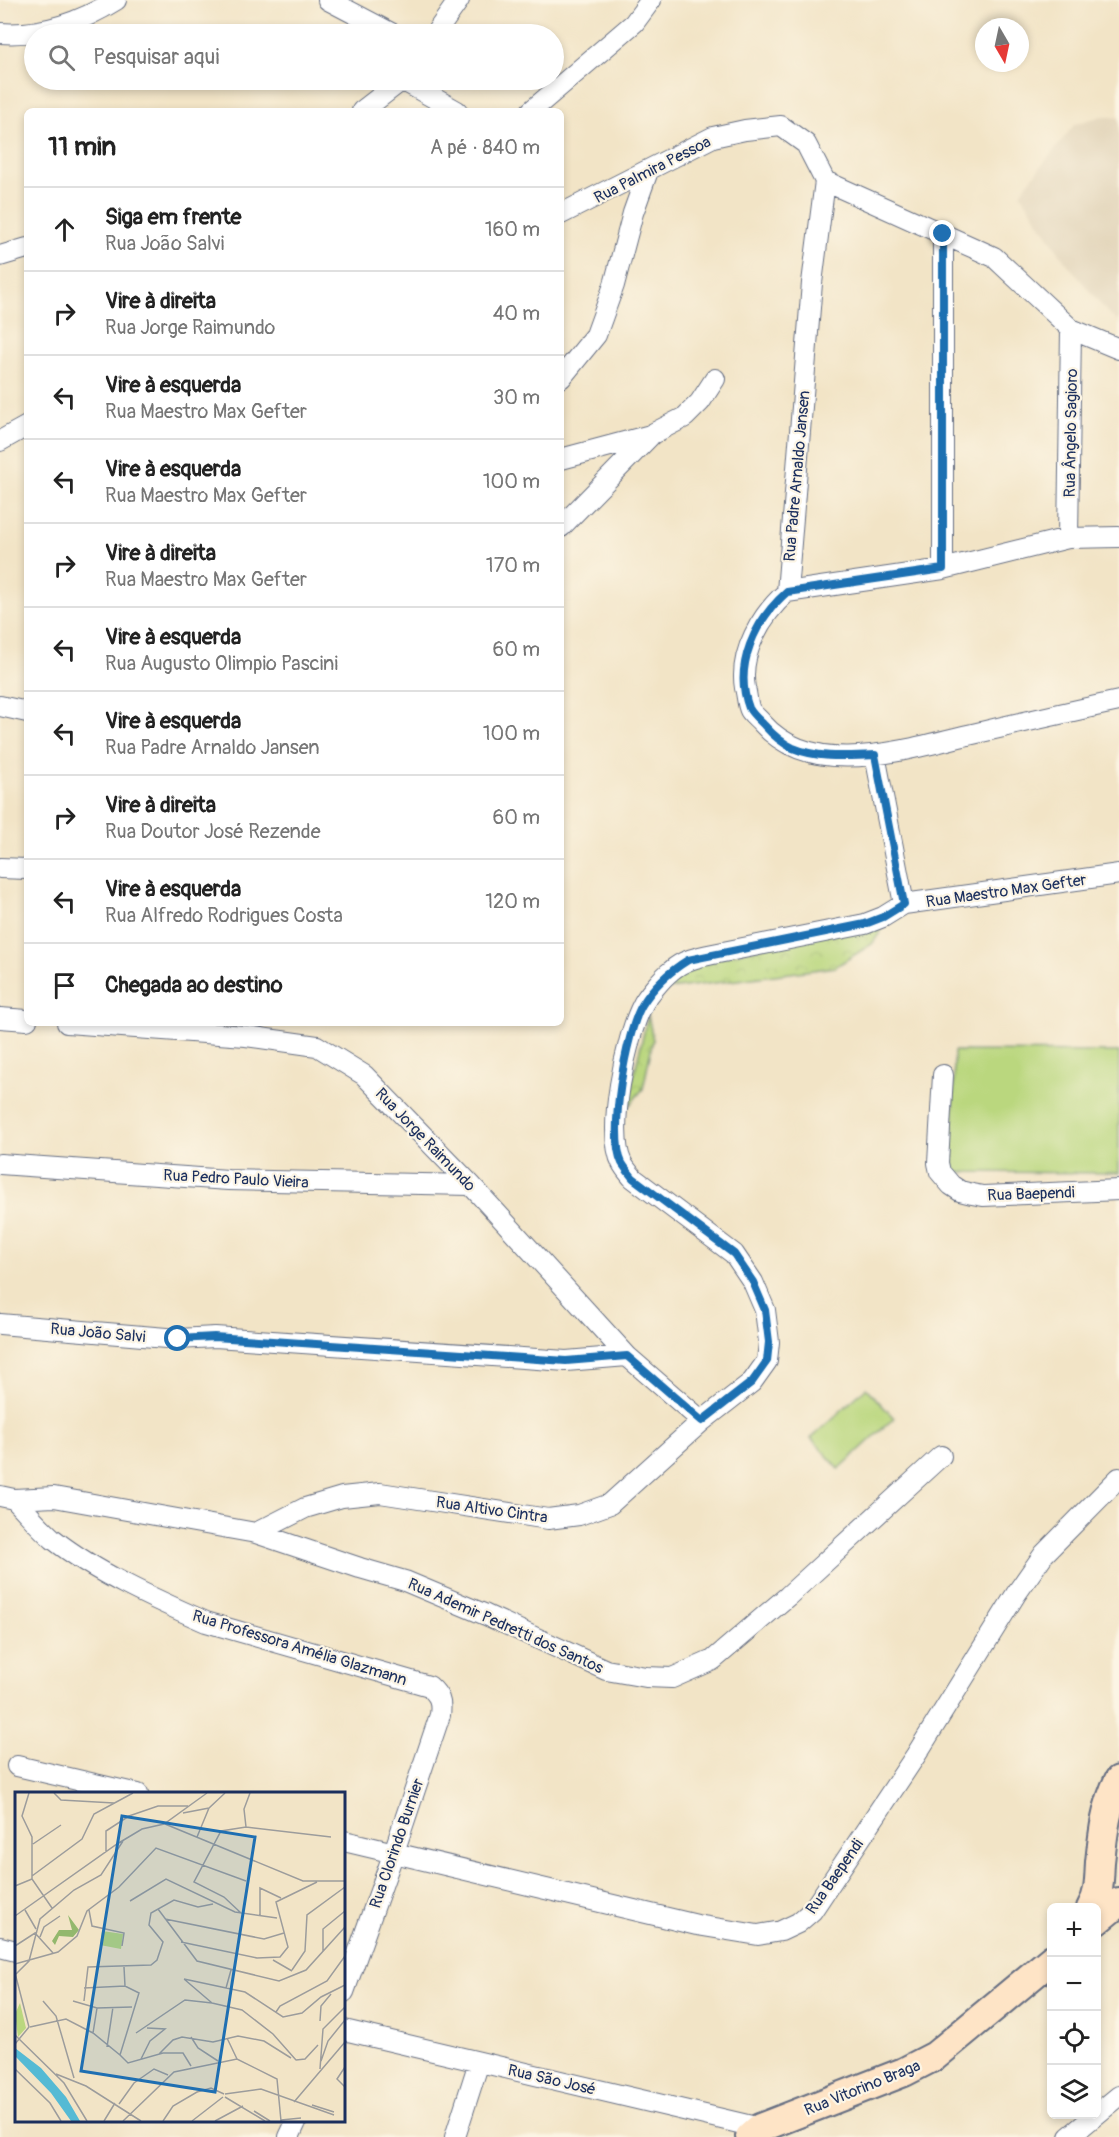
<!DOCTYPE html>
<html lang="pt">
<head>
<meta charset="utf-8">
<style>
	body { margin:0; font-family:Pangolin,sans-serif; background:#f2f2f2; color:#222 }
	.controls { position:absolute; right:18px; bottom:18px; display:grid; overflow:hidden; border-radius:9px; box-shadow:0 3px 9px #0003 }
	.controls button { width:54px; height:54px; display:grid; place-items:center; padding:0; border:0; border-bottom:2px solid #e0e0e0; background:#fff; color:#222; font:30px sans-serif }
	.compass { position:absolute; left:975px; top:18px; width:54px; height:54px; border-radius:50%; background:#fff; box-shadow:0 3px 9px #0003; rotate:171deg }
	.stop { position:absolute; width:18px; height:18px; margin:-14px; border:4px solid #1f6fb2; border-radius:50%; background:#fff }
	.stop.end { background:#1f6fb2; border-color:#fff; box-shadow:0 2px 6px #0008 }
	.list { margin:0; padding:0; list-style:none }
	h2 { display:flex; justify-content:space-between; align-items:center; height:78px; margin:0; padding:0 24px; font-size:26px }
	h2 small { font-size:20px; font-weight:400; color:#767676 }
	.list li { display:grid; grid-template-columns:39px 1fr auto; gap:18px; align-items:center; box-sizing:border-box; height:84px; padding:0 24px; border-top:2px solid #e0e0e0 }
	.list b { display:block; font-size:22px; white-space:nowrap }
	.list p { margin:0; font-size:20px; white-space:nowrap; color:#767676 }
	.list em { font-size:20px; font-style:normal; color:#767676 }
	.icon { flex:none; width:33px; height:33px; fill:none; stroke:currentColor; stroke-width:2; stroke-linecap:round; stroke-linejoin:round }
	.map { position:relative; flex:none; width:1119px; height:2137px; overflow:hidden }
	.search { position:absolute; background:#fff; box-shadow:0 3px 9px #0003; left:24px; top:24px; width:540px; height:66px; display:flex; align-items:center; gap:15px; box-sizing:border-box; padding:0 21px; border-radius:33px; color:#767676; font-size:22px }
	.panel { position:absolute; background:#fff; box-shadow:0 3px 9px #0003; left:24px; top:108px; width:540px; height:918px; border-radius:9px }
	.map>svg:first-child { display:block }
</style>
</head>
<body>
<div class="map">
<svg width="1119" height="2137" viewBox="0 0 1119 2137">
	<defs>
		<pattern id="park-crowns" width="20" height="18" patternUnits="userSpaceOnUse" patternTransform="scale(1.5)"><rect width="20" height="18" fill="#bad77e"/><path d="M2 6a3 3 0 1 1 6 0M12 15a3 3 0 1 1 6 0" fill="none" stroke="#9fb96f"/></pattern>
	</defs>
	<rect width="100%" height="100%" fill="#fcf5e5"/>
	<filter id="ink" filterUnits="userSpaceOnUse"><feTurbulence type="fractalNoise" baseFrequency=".0167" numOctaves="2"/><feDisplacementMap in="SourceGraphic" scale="12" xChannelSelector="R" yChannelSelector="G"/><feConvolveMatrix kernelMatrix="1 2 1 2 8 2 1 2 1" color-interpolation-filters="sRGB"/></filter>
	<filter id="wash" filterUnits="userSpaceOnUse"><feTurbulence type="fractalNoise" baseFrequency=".008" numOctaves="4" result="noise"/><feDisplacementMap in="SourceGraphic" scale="24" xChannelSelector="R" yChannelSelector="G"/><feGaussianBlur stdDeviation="1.35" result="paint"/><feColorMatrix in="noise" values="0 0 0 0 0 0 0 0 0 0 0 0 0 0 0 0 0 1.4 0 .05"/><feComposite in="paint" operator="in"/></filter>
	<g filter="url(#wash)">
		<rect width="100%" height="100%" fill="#f2e4c6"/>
		<!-- built -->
		<path fill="#e0d2b6" d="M1102,116L1119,118V323L1107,312L1065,261L1020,193L1075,124Z"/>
		<!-- green -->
		<path fill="#bad77e" stroke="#6a836e" stroke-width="1.5" d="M954,1051L1119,1052V1173L953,1172Z
			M866,1388L894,1418L839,1469L811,1438Z"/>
		<!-- park -->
		<path fill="url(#park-crowns)" stroke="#6a836e" stroke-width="1.5" d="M894,912L872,944L835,967L654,991L670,971Z
			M648,1015L653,1040L643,1089L626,1109Z"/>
	</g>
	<g filter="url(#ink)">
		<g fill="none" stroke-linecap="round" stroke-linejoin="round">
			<defs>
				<path id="minor" d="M328,0L393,34
					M0,33C42,36 81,22 116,0
					M435,34L459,0
					M402,80L457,111
					M362,111L402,80
					M531,111L634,23L651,0
					M561,214L713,137L745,130L781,126L806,144L825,181
					M943,234V569
					M0,256L27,248
					M1119,349L1071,329L994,257L825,181L812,283L787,592C761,615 739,653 745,688C747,694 747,704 750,710C753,715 759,719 762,723C815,783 911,747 977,733C1024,722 1072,711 1119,701
					M561,378L596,335L614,285L633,213L648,171
					M0,441L27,426
					M561,459L651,435
					M561,527L652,434L685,417L700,402L715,379
					M1068,538L1071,329
					M787,592L943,569L1068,538L1119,537
					M0,706L27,712
					M875,755L904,904
					M0,868L27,869
					M0,1018L27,1020
					M67,1023L246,1036L317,1046L364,1075L471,1185L627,1356L702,1421
					M943,1075L938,1163L940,1172L951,1185L960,1191L972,1194L983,1196L1119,1190
					M0,1164L228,1180L471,1185
					M0,1324L178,1339L215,1337L566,1361L627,1356
					M0,1496L14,1499L54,1497L256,1533L360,1568L405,1581L486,1615L606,1670L646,1677L672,1678L713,1660L788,1596L941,1456
					M14,1499C27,1512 39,1527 53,1539C96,1573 156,1600 206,1622L429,1686C439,1695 442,1701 440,1715L394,1852L344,1992
					M256,1533L305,1508L342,1497L380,1493L548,1519L579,1515L610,1504L702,1421L752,1382L767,1361L769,1342L765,1310L753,1282L734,1254L633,1178C629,1173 625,1169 622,1163C606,1133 626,1037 642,1006C646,997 663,977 671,971C683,960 698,957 713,954L865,924L883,917L904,904L1119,874
					M17,1766L138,1794
					M344,1841L697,1925L758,1935L781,1931L798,1923L812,1911L916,1755L1016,1594L1044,1554L1119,1478
					M0,1947L16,1951
					M344,2030L760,2128
					M289,2137L297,2120
					M455,2137L479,2062
					M1069,2137L1119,2096"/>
				<path id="secondary" d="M1091,1908C1100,1894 1099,1878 1100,1862C1103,1834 1106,1805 1119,1780
					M1096,1921L1119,1902
					M750,2137L760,2128L904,2072L935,2056L1052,1959"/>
			</defs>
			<!-- minor casing -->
			<use href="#minor" stroke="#666e82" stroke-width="22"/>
			<!-- secondary casing -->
			<use href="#secondary" stroke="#666e82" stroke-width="32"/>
			<!-- minor -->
			<use href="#minor" stroke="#fff" stroke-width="20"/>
			<!-- secondary -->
			<use href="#secondary" stroke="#fee4c6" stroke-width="28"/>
		</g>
	</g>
	<g fill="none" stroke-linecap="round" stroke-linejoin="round" filter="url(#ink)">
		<!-- route -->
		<path stroke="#1f6fb2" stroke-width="8" d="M178,1339L214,1337L566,1361L627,1356L702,1421L752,1382L767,1361L769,1342L765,1310L753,1282L734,1254L633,1178C629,1173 625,1168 622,1163C608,1135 626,1032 642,1005C653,987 670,971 688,960L865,924L883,917L904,904L875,755C848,756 819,759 793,748C782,743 772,734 764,725C759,720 752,714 749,708C733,666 755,620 787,592L943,569V234"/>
	</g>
	<g text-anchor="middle" stroke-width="4.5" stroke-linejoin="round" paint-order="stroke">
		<!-- street labels -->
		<g font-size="16" fill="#1b2f5e" stroke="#fcf5e5">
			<text transform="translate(652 169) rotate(-27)" y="6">Rua Palmira Pessoa</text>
			<text transform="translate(1070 433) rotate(-89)" y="6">Rua Ângelo Sagioro</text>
			<text transform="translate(796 476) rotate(-85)" y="6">Rua Padre Arnaldo Jansen</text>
			<text transform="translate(1006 890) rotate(-8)" y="6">Rua Maestro Max Gefter</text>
			<text transform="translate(426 1139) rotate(46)" y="6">Rua Jorge Raimundo</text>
			<text transform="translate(236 1178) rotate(3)" y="6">Rua Pedro Paulo Vieira</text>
			<text transform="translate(1031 1193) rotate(-2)" y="6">Rua Baependi</text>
			<text transform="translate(98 1332) rotate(5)" y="6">Rua João Salvi</text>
			<text transform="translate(492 1509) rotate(8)" y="6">Rua Altivo Cintra</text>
			<text transform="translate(506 1625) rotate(24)" y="6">Rua Ademir Pedretti dos Santos</text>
			<text transform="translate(300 1647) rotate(17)" y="6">Rua Professora Amélia Glazmann</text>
			<text transform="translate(396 1843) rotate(-71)" y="6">Rua Clorindo Burnier</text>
			<text transform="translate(834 1876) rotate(-55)" y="6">Rua Baependi</text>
			<text transform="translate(552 2079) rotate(13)" y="6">Rua São José</text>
			<text transform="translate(862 2087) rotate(-22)" y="6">Rua Vitorino Braga</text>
		</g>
	</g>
	<!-- overview -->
	<g transform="translate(15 1792)">
		<rect width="330" height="330" fill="#f2e4c6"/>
		<path d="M87,139L108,142L106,157L85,153Z" fill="#bad77e"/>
		<path d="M53,123L64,138L58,145L44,144L40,153L37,149L44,138H57Z" fill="#93b86d"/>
		<path d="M5,211L11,236L3,245L0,222Z" fill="#bad77e"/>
		<path d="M0,256L26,276L51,305L65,329H56L36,301L0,264Z" fill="#55bad4"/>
		<path fill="none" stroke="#9c9c9c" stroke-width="1.5" d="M14,1L7,24L17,45V87L37,116M39,1L46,8L99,11M168,21L194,16L210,1M150,32L288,89H330M231,35L229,17L235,1M182,45L194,16M18,52L46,33M91,60V39L114,24L143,14H173M17,84L67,47L79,22L118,1M0,94L17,87M115,109L151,87L220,120L262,126M143,117L182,169L264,189L291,178L330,135M10,118L21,137M74,118L77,134L109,141L107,154M226,121L209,105L179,90L206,39L231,35L316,45M0,124L102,52L127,37L149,32L192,1M245,124V96L266,106M150,127L249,147L269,141M25,145L29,135L45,124M166,150L242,166L265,165L273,155L261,110L302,90M0,154L20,141L38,161M308,160V137L330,119M258,168L277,179M0,172L43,160L62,144L72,119L104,95L141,56L231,89M109,175L110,194M277,178L290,159L292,123L330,95M0,181L14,235L0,252M0,183L14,169L25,127L59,98L86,83L108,49M169,187L230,200L268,225L287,221L306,205L330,193M169,187L197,211M211,196L216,178M28,209L41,224L59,286M58,209L82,216L117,215M69,209L73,175L136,173L142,168L148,150L134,133L136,121L159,108L183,115L198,112M261,220L265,214L312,189L330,164M305,229L306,214L316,202M15,235L51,227L78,241L105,263L124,201L110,194L69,196M78,241L82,216M121,241L170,208L197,211L227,218L258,242L281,268M0,243L49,291L72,329M176,245L183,256L203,269M212,246L222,267M92,255L98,215M144,262L158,248L167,245L198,250L223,244L249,249L276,266M105,263L113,271L148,261H168L176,274M126,267L135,249L150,237L132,236M281,268L290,267L303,253M306,269L313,249L330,228M330,275L322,287L330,295M0,277L35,311L46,329M305,277L308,237L330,215M41,282L71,294L126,329M210,302L246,297L319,323M210,305L250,329M279,310L330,250M104,312L119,291L139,277L153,283M297,313L319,320M239,319L255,329M266,328L286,326M89,329L100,311M108,329L159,280L222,267L262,287L266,329M148,329L158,314L182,300L196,296L209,302M177,329L208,305M200,329L228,314"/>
		<path fill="#1f6fb2" fill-opacity="0.15" stroke="#1f6fb2" stroke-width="3" d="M107,24L240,45L200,300L66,279Z"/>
		<rect width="330" height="330" fill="none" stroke="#1b2f5e" stroke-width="3"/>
	</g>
</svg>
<div class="controls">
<button>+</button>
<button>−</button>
<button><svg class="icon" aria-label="locate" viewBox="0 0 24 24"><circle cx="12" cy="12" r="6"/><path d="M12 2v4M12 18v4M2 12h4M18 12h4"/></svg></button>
<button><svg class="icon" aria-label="layers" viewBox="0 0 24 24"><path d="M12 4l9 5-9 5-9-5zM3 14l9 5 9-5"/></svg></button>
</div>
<svg class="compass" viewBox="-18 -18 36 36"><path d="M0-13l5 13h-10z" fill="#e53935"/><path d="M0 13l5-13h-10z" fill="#767676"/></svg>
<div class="stop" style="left:178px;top:1339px"></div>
<div class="stop end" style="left:943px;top:234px"></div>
<div class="search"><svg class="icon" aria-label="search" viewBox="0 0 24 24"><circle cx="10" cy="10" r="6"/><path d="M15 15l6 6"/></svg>Pesquisar aqui</div>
<section class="panel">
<h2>11 min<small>A pé · 840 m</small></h2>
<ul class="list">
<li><svg class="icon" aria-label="ahead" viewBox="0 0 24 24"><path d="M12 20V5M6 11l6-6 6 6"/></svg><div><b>Siga em frente</b><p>Rua João Salvi</p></div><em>160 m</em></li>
<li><svg class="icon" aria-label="right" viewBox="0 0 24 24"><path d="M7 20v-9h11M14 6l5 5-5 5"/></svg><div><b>Vire à direita</b><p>Rua Jorge Raimundo</p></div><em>40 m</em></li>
<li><svg class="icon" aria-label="left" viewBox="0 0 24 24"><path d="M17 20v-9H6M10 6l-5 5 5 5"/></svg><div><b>Vire à esquerda</b><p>Rua Maestro Max Gefter</p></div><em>30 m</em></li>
<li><svg class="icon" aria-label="left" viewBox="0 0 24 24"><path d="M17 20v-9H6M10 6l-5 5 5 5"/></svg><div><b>Vire à esquerda</b><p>Rua Maestro Max Gefter</p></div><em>100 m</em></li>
<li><svg class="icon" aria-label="right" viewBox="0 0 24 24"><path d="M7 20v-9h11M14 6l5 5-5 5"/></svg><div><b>Vire à direita</b><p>Rua Maestro Max Gefter</p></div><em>170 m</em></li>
<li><svg class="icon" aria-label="left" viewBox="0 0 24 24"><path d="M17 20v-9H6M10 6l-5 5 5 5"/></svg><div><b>Vire à esquerda</b><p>Rua Augusto Olimpio Pascini</p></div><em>60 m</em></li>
<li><svg class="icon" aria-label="left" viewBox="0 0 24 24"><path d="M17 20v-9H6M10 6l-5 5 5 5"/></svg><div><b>Vire à esquerda</b><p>Rua Padre Arnaldo Jansen</p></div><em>100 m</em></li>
<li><svg class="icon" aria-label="right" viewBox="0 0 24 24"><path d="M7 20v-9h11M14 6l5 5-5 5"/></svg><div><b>Vire à direita</b><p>Rua Doutor José Rezende</p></div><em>60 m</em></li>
<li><svg class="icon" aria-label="left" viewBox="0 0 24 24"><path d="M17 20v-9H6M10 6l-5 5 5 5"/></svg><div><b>Vire à esquerda</b><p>Rua Alfredo Rodrigues Costa</p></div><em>120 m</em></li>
<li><svg class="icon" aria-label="arrive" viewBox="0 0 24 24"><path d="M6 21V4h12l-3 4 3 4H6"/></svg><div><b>Chegada ao destino</b></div></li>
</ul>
</section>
</div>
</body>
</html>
